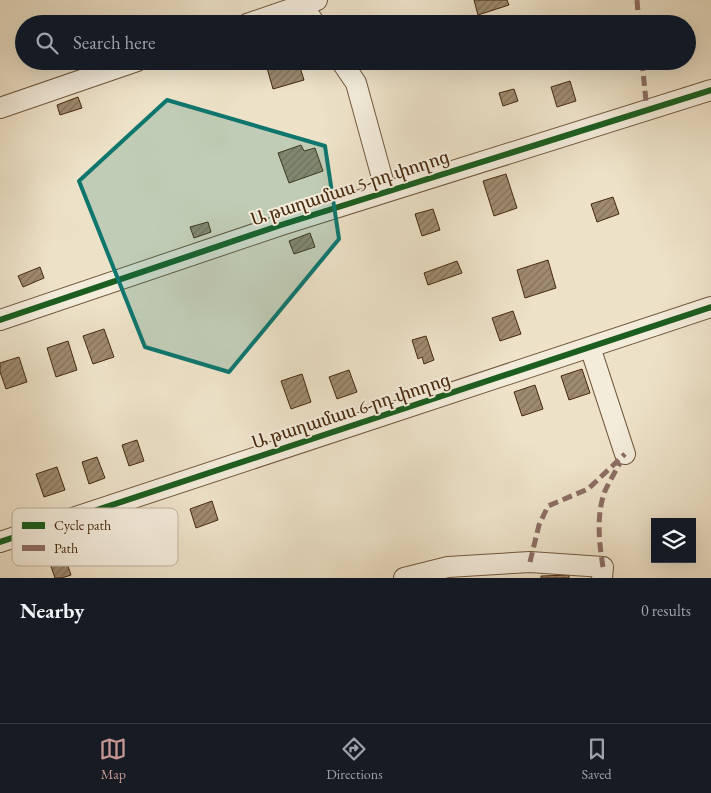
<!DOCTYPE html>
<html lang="en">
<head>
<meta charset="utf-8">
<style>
	body { margin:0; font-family:"EB Garamond","Noto Serif Armenian",serif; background:#242831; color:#f1f3f6 }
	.controls { position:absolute; right:15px; bottom:15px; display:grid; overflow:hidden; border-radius:0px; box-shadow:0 5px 20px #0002 }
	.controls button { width:45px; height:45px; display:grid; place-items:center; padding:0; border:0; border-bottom:1px solid #363941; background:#171b24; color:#f1f3f6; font:25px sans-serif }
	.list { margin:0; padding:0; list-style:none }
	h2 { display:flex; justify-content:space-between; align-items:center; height:65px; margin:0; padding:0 20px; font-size:21px }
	h2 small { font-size:16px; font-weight:400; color:#9ea1a6 }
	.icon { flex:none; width:28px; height:28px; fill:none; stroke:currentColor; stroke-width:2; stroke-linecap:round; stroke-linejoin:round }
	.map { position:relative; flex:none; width:711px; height:578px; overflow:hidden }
	.search { position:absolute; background:#171b24; box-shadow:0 5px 20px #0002; left:15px; right:15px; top:15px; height:55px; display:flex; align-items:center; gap:12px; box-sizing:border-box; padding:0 18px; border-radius:28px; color:#9ea1a6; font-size:19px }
	.sheet { height:145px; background:#171b24 }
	nav { display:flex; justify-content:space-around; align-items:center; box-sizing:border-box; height:70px; border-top:1px solid #363941; background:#171b24; font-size:14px; color:#9ea1a6 }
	nav a { display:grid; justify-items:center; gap:2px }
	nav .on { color:#c59692 }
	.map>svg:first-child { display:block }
</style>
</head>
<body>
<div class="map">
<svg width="711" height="578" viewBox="0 0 711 578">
	<defs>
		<pattern id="building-hatch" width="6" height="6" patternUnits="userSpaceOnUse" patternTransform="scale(1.25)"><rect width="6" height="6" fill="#9e8a6f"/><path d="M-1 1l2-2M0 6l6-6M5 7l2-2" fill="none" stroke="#83715a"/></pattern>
	</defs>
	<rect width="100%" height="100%" fill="#ede2c8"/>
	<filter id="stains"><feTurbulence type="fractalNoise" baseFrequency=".004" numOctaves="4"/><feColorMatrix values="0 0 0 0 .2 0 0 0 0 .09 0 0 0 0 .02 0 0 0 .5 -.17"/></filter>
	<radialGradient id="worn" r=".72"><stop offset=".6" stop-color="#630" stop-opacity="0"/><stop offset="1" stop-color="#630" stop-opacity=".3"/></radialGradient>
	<!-- building -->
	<path fill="url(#building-hatch)" stroke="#482a0e" d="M474,0H507L509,5L478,15Z
		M265,61H298L304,80L273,89Z
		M570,81L576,101L557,107L551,87Z
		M514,89L518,101L503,106L499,93Z
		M78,97L82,108L60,115L57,105Z
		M301,145L304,151L315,148L323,171L289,183L278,153Z
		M506,174L517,208L494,216L483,181Z
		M613,197L619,214L597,222L591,204Z
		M433,209L440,230L422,236L415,214Z
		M208,222L211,232L194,238L190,227Z
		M310,233L315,247L294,254L289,241Z
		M548,260L556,288L525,298L517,270Z
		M457,261L462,273L428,285L424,273Z
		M40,267L44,278L23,287L18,276Z
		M513,311L521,334L500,341L492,318Z
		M104,329L114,357L93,364L83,336Z
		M426,336L434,360L424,364L422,357L418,359L412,340Z
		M68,341L77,370L56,377L47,348Z
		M19,357L27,382L6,389L0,372V363Z
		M582,369L590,393L569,400L561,376Z
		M349,370L357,392L337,399L329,377Z
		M302,374L311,402L291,409L281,381Z
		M535,385L543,409L522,416L514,392Z
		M137,440L144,461L129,466L122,445Z
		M97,457L105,478L89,484L82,462Z
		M57,467L65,490L44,497L36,474Z
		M212,501L218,520L196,528L190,509Z
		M62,549L71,575L62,578H55L47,555Z
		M569,575V578H541V576Z"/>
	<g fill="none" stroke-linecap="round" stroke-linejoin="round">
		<defs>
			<path id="minor" d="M303,5L315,24
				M247,24L317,0
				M341,61L356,83L386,192
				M0,108L137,61
				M0,320L281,225L711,90
				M590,347L625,454
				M0,542L711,307
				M404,578L448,567L530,562L603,567L602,578"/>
		</defs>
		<!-- minor casing -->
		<use href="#minor" stroke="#71583c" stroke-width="22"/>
		<!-- minor -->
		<use href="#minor" stroke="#f3ecdb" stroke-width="20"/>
		<!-- quiet -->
		<path stroke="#8d6e63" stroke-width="5" stroke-dasharray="10 5" stroke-linecap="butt" d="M637,0L639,24
			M642,61L647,111
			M530,562L539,525L548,506L588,489L625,454
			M603,567C599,542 596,515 605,491C609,482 615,472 620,463"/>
		<defs>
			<path id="cycleway" d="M0,320L281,225L711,90
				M0,542L711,307"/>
		</defs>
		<!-- cycleway casing -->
		<use href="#cycleway" stroke="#f3ecdb" stroke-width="9"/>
		<!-- cycleway -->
		<use href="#cycleway" stroke="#1b5e20" stroke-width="6"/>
	</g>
	<!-- marked area -->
	<path fill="#0f766e" fill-opacity="0.2" stroke="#0f766e" stroke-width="4" stroke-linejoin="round" d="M167,100L325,146L339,239L229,372L145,347L79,181Z"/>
	<g text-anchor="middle" stroke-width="4" stroke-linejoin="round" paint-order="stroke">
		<!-- street labels -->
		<g font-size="18" fill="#482a0e" stroke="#f3ecdb">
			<text transform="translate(350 188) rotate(-18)" y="6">Ա թաղամաս 5-րդ փողոց</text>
			<text transform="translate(351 411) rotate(-18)" y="6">Ա թաղամաս 6-րդ փողոց</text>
		</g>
	</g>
	<!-- legend -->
	<rect x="12" y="508" width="166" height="58" rx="8" fill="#f3ecdb" stroke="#c0b29e" stroke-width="1"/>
	<rect x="22" y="522" width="23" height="7" fill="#1b5e20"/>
	<rect x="22" y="545" width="23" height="6" fill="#8d6e63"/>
	<g font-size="14" fill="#482a0e">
		<text x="54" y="530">Cycle path</text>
		<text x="54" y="553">Path</text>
	</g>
	<rect width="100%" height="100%" filter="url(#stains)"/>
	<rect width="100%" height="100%" fill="url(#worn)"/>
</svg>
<div class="controls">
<button><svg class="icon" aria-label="layers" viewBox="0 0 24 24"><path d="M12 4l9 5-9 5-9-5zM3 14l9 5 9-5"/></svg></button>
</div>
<div class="search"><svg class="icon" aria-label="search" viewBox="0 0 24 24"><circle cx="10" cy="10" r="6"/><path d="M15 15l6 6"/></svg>Search here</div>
</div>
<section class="sheet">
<h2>Nearby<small>0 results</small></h2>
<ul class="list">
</ul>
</section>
<nav>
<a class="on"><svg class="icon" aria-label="map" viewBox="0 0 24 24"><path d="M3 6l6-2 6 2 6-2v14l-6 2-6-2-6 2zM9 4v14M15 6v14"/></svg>Map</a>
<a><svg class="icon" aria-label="directions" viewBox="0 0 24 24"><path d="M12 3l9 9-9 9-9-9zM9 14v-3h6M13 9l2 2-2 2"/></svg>Directions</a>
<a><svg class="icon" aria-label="saved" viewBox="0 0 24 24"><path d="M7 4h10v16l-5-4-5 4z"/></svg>Saved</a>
</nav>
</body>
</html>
